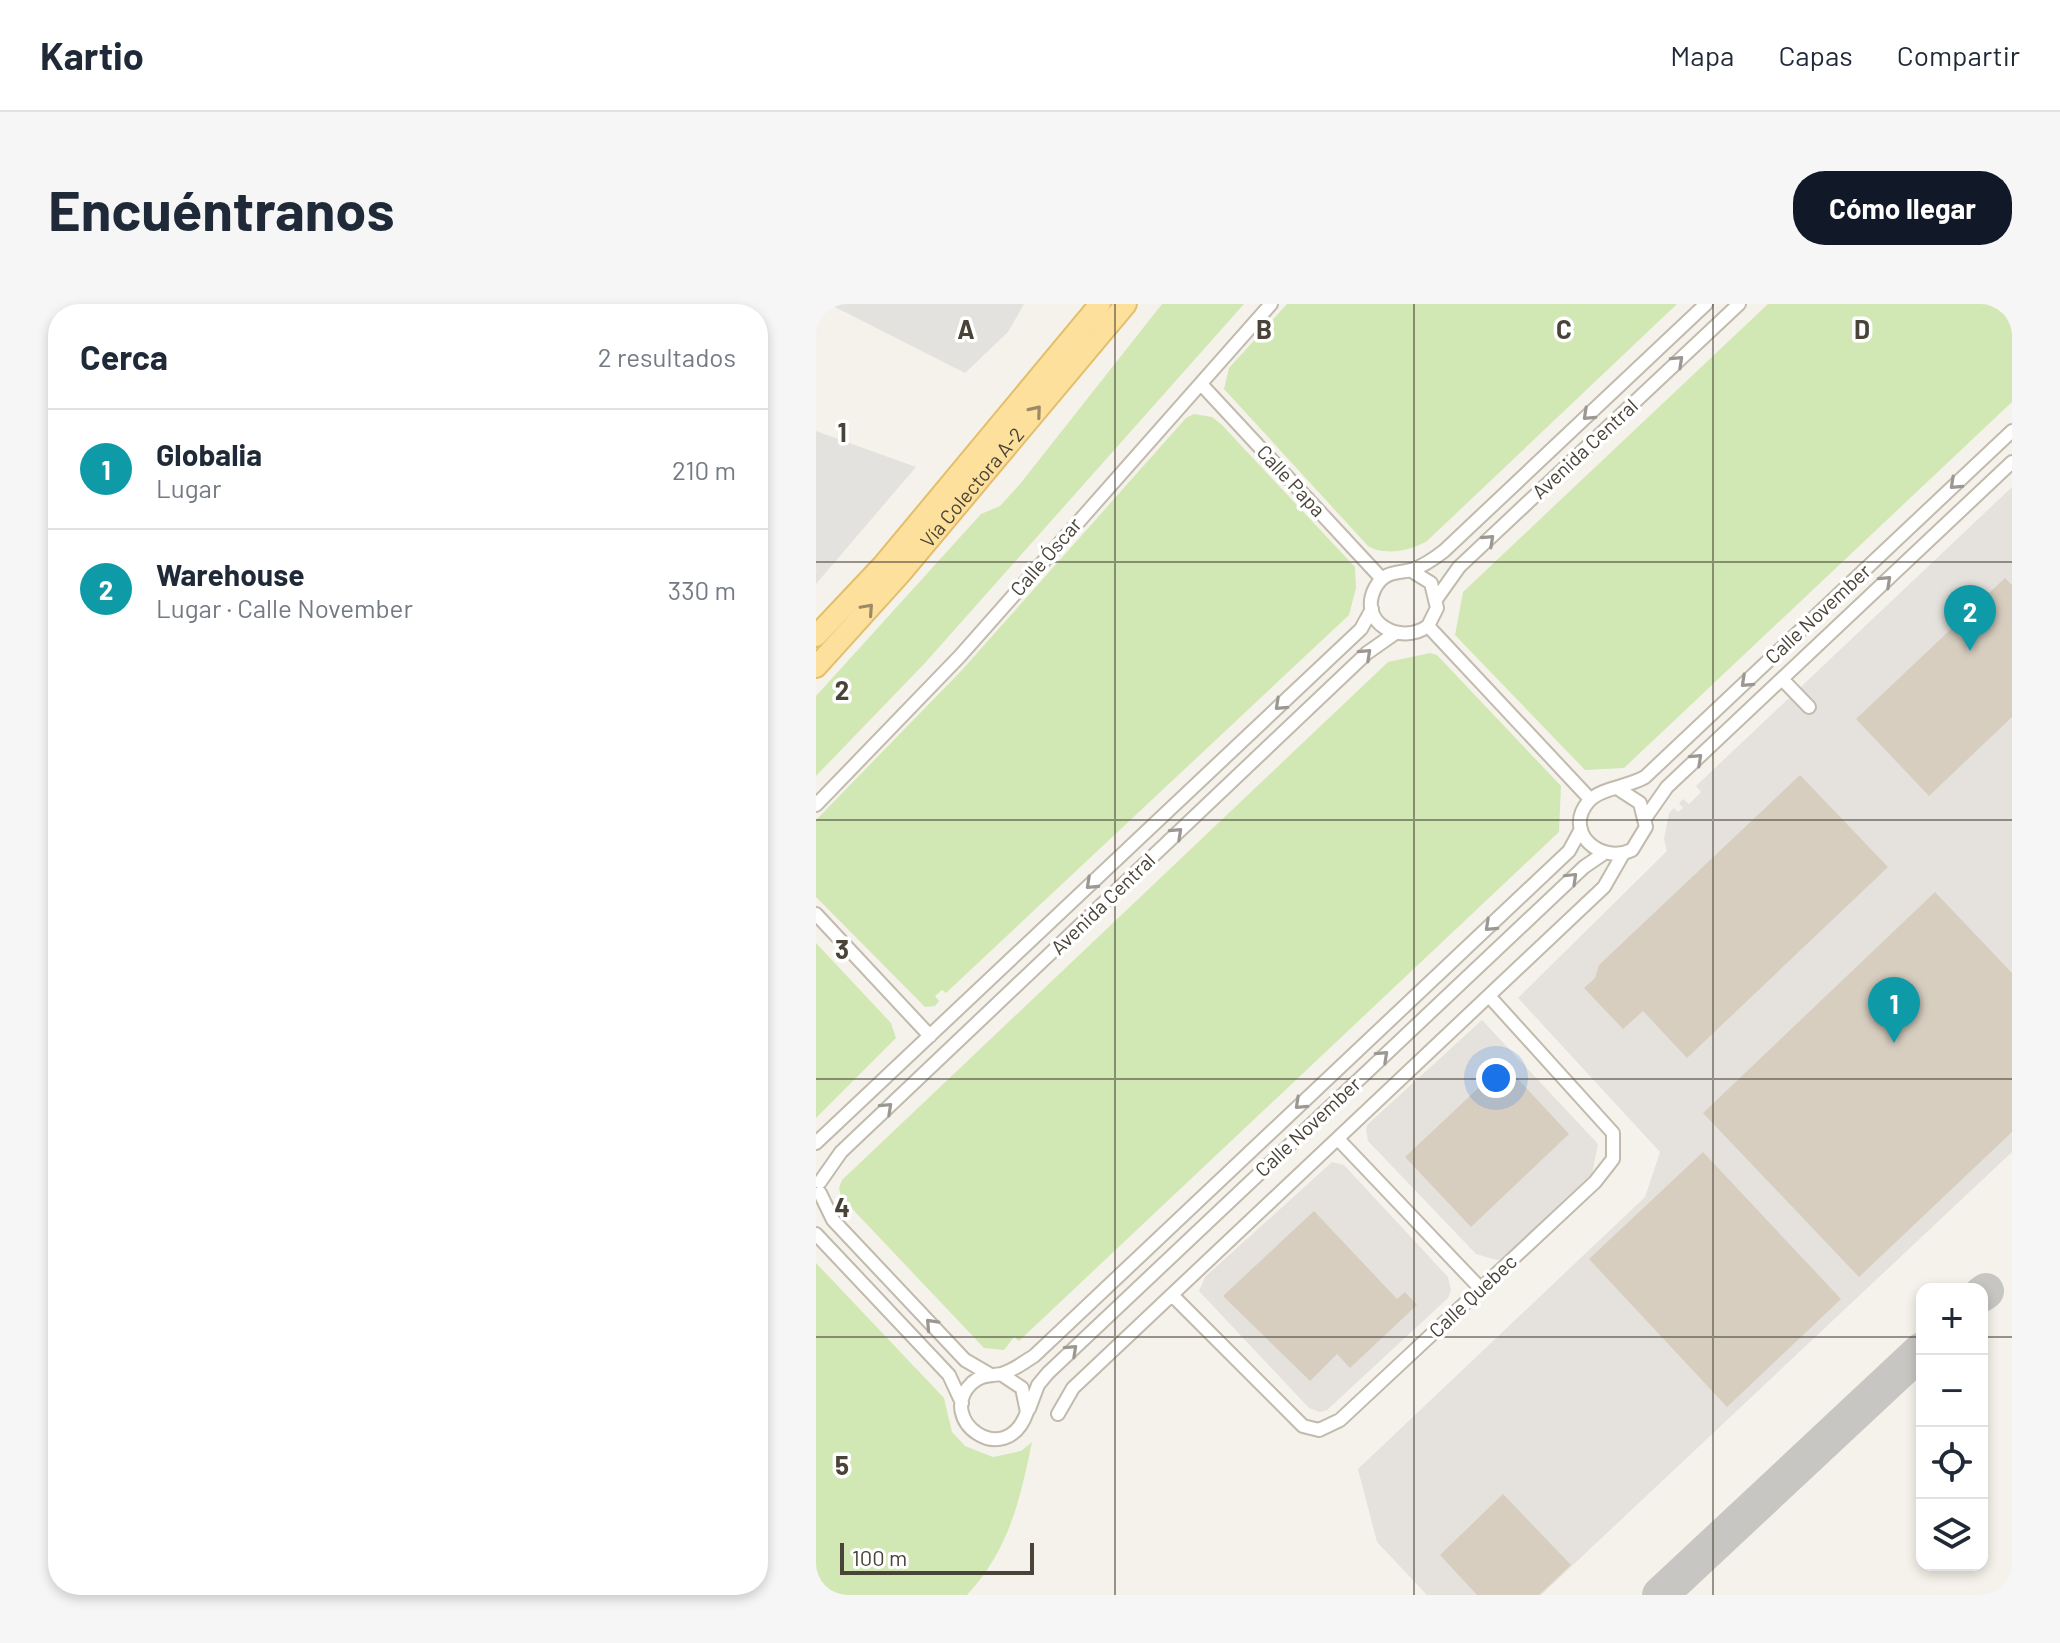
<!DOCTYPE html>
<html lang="es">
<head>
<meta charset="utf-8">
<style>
	body { margin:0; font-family:Barlow,sans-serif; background:#f6f6f7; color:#1f2937 }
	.controls { position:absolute; right:24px; bottom:24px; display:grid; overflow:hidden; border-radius:16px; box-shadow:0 4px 12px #0003 }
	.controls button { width:72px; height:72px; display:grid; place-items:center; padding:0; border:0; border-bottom:2px solid #e0e1e3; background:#fff; color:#1f2937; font:40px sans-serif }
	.scale { position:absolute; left:24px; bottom:20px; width:194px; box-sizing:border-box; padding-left:8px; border:4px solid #494338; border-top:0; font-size:22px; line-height:28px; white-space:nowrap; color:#494338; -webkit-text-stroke:6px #fff; paint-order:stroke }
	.you { position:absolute; left:680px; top:774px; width:28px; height:28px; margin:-20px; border:6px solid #fff; border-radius:50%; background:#1a73e8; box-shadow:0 0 0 12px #1a73e833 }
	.badge { display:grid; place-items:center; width:52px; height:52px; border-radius:50%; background:#111827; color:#fff; font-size:26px; font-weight:700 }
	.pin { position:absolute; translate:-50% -66px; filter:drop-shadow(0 2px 4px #0008) }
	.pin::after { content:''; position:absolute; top:42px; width:28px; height:24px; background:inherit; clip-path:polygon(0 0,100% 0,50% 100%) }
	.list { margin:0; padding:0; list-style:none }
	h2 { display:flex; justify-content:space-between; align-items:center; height:104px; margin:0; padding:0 32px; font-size:34px }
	h2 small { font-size:26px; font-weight:400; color:#747a83 }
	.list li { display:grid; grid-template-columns:52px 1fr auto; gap:24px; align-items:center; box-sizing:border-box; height:120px; padding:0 32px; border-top:2px solid #e0e1e3 }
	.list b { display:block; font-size:30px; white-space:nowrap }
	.list p { margin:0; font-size:26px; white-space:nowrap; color:#747a83 }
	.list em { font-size:26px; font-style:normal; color:#747a83 }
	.icon { flex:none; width:44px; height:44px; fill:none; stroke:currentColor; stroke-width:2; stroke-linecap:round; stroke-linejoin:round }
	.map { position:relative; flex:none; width:1196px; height:1291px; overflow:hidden; border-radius:32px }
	header { display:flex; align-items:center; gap:48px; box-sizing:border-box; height:112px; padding:0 40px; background:#fff; border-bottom:2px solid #e0e1e3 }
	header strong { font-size:38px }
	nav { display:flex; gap:44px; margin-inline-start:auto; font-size:28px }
	.intro { display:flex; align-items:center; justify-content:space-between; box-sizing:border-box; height:192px; padding:0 48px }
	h1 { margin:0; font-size:56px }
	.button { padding:20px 36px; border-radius:32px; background:#111827; color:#fff; font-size:28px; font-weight:700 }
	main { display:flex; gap:48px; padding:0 48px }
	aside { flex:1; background:#fff; border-radius:32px; box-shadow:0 4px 12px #0003 }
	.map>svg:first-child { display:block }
</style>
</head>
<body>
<header>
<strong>Kartio</strong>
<nav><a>Mapa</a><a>Capas</a><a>Compartir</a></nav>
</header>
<div class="intro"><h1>Encuéntranos</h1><a class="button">Cómo llegar</a></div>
<main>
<aside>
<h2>Cerca<small>2 resultados</small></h2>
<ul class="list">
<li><span class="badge" style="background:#0f9aa8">1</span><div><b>Globalia</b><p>Lugar</p></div><em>210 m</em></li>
<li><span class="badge" style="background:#0f9aa8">2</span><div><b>Warehouse</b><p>Lugar · Calle November</p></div><em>330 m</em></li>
</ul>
</aside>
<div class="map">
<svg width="1196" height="1291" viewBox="0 0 1196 1291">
	<rect width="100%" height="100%" fill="#f5f2eb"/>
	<!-- industrial -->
	<path fill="#e5e1dc" d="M1196,183V848L725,1291H611L561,1238L542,1165L829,893L844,848L702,694L851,547L848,535L853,509L858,504L862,508L867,504L863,499L867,495L873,500L885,488L880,482Z
		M666,716L782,840L776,870L689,954L681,956L660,950L552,837L550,826L551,821Z
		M516,858L528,861L632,973L635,986L632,994L511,1106L504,1108L493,1104L383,987L389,973Z"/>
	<!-- green -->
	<path fill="#d1e8b4" d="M346,0H428L109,359L0,472V392L165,210L184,202L204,180Z
		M471,0H861L611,237C595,247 568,252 552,242L408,85L413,64Z
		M952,0H1196V98L808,464L769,466L639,331L647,288Z
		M378,110L396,113L405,120L539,263L540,284L533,311L130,689L126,686L119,692L123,697L119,702L109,703L0,593V516L146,366L370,114Z
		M614,349L621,351L745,482L743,528L203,1037L198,1033L188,1046L168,1044L25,893L23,884L26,876L572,358Z
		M0,639L75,719L80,734L0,814Z
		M0,959L128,1094L136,1128L149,1142L177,1153L205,1147L216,1138C204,1196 193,1246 151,1291H0Z"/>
	<!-- parking -->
	<path fill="#e4e2df" d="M13,0H208L192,28L149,69Z
		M0,127L100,163L0,280Z"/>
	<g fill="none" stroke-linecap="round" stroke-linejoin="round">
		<!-- taxiway -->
		<path stroke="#c7c6c2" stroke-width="36" d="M1166,990L1170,987
			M844,1291L1106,1046"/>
	</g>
	<!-- building -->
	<path fill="#d7cec0" d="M1189,274L1196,281V413L1113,492L1040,415Z
		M984,471L1072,563L871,754L827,707L807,725L768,684L779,674L783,661Z
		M1119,588L1196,669V828L1043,973L887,809Z
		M688,760L753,830L655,923L589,853Z
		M887,848L1025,995L911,1103L773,955Z
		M498,907L581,995L589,988L601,1001L534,1064L521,1050L494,1077L407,992Z
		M687,1190L755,1261L723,1291H661L624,1251Z"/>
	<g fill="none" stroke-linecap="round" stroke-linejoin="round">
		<defs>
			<path id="street" d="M385,80L566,275
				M594,266L615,279L621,304L612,322C585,342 541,319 559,284C568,267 581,269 596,266C607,262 619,254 628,247L890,0
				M621,294L643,263L923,0
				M612,322L774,495
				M966,375L993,403
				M804,486L824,499L830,523L816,546C784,561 746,527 773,497C785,484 812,483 829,473L1196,127
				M0,501L144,352L455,0
				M830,513L851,483L1196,158
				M0,610L114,732
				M522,835L664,984
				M0,839L545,325L556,305
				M4,878L25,848L551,349L578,330
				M4,889L17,916L149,1056L173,1070
				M0,930L133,1071L146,1099
				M356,991L487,1122L503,1126L524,1116L779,878L797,855V829L673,692
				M185,1070L206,1084L211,1108C190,1168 118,1115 156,1079C166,1070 174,1072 185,1070C197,1067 208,1058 218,1052L753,547L765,525
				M213,1105L222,1081L232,1069L768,563L787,550
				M242,1110L257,1084L788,583L807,550"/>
			<g id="primary">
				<path d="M0,332L68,260L284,0"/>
				<path id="s1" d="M0,363L84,270L310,0"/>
			</g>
		</defs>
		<!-- street casing -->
		<use href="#street" stroke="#c1baad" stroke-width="16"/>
		<!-- primary casing -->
		<use href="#primary" stroke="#e3be6b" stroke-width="24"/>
		<!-- street -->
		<use href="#street" stroke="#fff" stroke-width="12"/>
		<!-- primary -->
		<use href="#primary" stroke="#fde09c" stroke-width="20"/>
	</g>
	<!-- one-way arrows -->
	<defs><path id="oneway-chevron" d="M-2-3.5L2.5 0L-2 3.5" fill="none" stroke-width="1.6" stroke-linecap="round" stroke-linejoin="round" transform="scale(2)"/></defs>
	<g stroke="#9b9892">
		<use href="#oneway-chevron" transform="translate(862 57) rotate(-43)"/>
		<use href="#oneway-chevron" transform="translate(772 111) rotate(137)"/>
		<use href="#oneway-chevron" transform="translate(1139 180) rotate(137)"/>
		<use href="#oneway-chevron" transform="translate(673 236) rotate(-43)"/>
		<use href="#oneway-chevron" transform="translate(1070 277) rotate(-43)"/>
		<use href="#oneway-chevron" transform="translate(550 350) rotate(-43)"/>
		<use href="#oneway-chevron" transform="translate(930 378) rotate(137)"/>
		<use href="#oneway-chevron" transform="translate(464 401) rotate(137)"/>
		<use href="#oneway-chevron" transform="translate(881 455) rotate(-43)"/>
		<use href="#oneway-chevron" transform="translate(361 529) rotate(-43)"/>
		<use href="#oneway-chevron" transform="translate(756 574) rotate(-44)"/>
		<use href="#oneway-chevron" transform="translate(275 580) rotate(137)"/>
		<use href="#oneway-chevron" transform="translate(674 622) rotate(137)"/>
		<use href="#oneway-chevron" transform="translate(567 752) rotate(-43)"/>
		<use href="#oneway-chevron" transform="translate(484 800) rotate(137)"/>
		<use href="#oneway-chevron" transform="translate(71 804) rotate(-43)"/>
		<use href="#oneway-chevron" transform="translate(115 1020) rotate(-133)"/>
		<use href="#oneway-chevron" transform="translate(256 1046) rotate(-43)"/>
	</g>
	<g stroke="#9a8a65">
		<use href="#oneway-chevron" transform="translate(220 107) rotate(-50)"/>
		<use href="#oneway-chevron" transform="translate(52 305) rotate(-48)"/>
	</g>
	<!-- grid -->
	<path fill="none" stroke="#494338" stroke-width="2" stroke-opacity="0.55" d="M299,0V1291M598,0V1291M897,0V1291M0,258H1196M0,516H1196M0,775H1196M0,1033H1106M1166,1033H1196"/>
	<g text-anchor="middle" stroke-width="7" stroke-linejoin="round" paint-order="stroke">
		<!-- street labels -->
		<g font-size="20" fill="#494338" stroke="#fff">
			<text transform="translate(769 145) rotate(-43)" y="7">Avenida Central</text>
			<text transform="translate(475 177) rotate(47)" y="7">Calle Papa</text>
			<text dy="7" stroke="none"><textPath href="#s1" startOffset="238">Vía Colectora A-2</textPath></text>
			<text transform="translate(230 253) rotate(-49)" y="7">Calle Óscar</text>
			<text transform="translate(1002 310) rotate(-43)" y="7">Calle November</text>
			<text transform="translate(287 600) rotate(-44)" y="7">Avenida Central</text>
			<text transform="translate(492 823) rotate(-43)" y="7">Calle November</text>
			<text transform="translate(657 992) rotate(-43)" y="7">Calle Quebec</text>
		</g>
	</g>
	<g font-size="26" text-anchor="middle" font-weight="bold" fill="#494338" stroke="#fff" stroke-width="7" stroke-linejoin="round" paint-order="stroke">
		<text x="150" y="35">A</text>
		<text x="448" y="35">B</text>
		<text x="748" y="35">C</text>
		<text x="1046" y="35">D</text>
		<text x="26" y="138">1</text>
		<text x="26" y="396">2</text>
		<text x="26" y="655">3</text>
		<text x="26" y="913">4</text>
		<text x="26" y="1171">5</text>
	</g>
</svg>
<div class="controls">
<button>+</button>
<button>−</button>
<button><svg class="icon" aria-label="locate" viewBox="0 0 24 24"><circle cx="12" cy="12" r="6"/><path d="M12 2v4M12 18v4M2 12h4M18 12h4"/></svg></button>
<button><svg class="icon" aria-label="layers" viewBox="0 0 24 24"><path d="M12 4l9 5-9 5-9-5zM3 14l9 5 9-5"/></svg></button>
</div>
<div class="scale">100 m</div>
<div class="you"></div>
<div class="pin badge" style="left:1078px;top:739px;background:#0f9aa8">1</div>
<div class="pin badge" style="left:1154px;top:347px;background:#0f9aa8">2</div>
</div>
</main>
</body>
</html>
